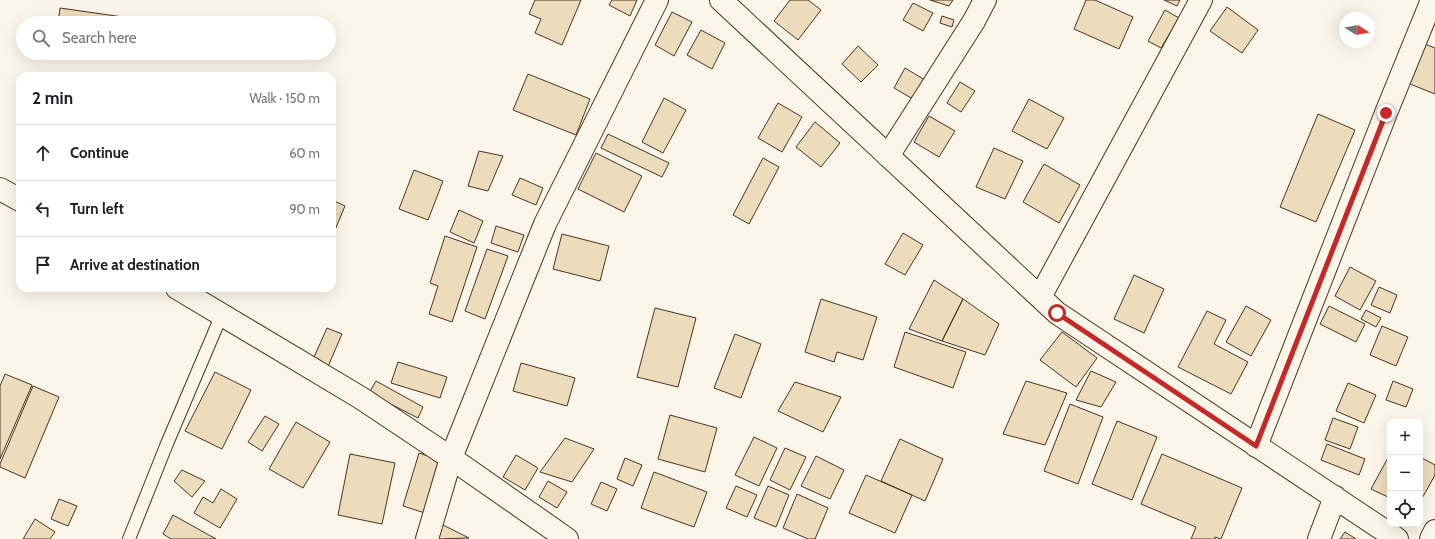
<!DOCTYPE html>
<html lang="en">
<head>
<meta charset="utf-8">
<style>
	body { margin:0; font-family:Cabin,sans-serif; background:#f2f2f2; color:#202124 }
	.controls { position:absolute; right:12px; bottom:12px; display:grid; overflow:hidden; border-radius:8px; box-shadow:0 4px 16px #0002 }
	.controls button { width:36px; height:36px; display:grid; place-items:center; padding:0; border:0; border-bottom:1px solid #e0e0e0; background:#fff; color:#202124; font:20px sans-serif }
	.compass { position:absolute; left:1339px; top:12px; width:36px; height:36px; border-radius:50%; background:#fff; box-shadow:0 4px 16px #0002; rotate:101deg }
	.stop { position:absolute; width:12px; height:12px; margin:-9px; border:3px solid #c62828; border-radius:50%; background:#fff }
	.stop.end { background:#c62828; border-color:#fff; box-shadow:0 1px 4px #0008 }
	.list { margin:0; padding:0; list-style:none }
	h2 { display:flex; justify-content:space-between; align-items:center; height:52px; margin:0; padding:0 16px; font-size:17px }
	h2 small { font-size:13px; font-weight:400; color:#757577 }
	.list li { display:grid; grid-template-columns:26px 1fr auto; gap:12px; align-items:center; box-sizing:border-box; height:56px; padding:0 16px; border-top:1px solid #e0e0e0 }
	.list b { display:block; font-size:15px; white-space:nowrap }
	.list em { font-size:13px; font-style:normal; color:#757577 }
	.icon { flex:none; width:22px; height:22px; fill:none; stroke:currentColor; stroke-width:2; stroke-linecap:round; stroke-linejoin:round }
	.map { position:relative; flex:none; width:1435px; height:539px; overflow:hidden }
	.search { position:absolute; background:#fff; box-shadow:0 4px 16px #0002; left:16px; top:16px; width:320px; height:44px; display:flex; align-items:center; gap:10px; box-sizing:border-box; padding:0 14px; border-radius:22px; color:#757577; font-size:15px }
	.panel { position:absolute; background:#fff; box-shadow:0 4px 16px #0002; left:16px; top:72px; width:320px; height:220px; border-radius:12px }
	.map>svg:first-child { display:block }
</style>
</head>
<body>
<div class="map">
<svg width="1435" height="539" viewBox="0 0 1435 539">
	<rect width="100%" height="100%" fill="#fbf6e9"/>
	<!-- building -->
	<path fill="#ecdcbc" stroke="#4a3520" d="M535,0H581L562,45L535,33L541,19L529,14Z
		M612,0H637L630,16L609,5Z
		M790,0H808L821,10L798,40L774,21Z
		M930,0H953L949,6Z
		M1086,0H1095L1133,17L1119,49L1074,29Z
		M1164,0H1180L1177,6Z
		M913,3L933,13L923,31L903,20Z
		M1227,7L1258,30L1242,53L1210,31Z
		M60,8L123,17V23H58Z
		M1165,10L1179,18L1161,48L1148,41Z
		M672,12L692,22L674,56L655,45Z
		M942,16L954,20L952,27L940,23Z
		M701,30L725,43L712,69L687,55Z
		M1425,44L1435,48V94L1410,84Z
		M858,46L878,65L861,82L842,64Z
		M905,68L925,80L913,99L894,88Z
		M528,74L590,99L576,135L513,110Z
		M960,82L975,91L961,112L947,103Z
		M664,98L686,110L663,153L642,142Z
		M1029,99L1064,118L1047,149L1012,131Z
		M778,103L802,117L782,152L758,138Z
		M1318,114L1355,130L1316,222L1280,207Z
		M929,116L955,131L939,157L914,142Z
		M815,122L840,143L821,167L796,147Z
		M608,134L669,163L662,177L601,148Z
		M994,148L1023,161L1005,199L976,187Z
		M479,151L503,156L488,191L468,186Z
		M596,153L642,176L624,212L578,189Z
		M763,158L779,167L749,224L733,215Z
		M1044,164L1080,185L1059,223L1023,202Z
		M414,170L443,181L428,220L399,209Z
		M520,178L543,188L536,205L512,195Z
		M332,200L345,206L332,237Z
		M459,210L483,221L474,243L450,232Z
		M496,226L524,235L518,252L491,243Z
		M903,233L923,245L905,275L885,264Z
		M562,234L609,246L600,281L553,269Z
		M445,236L477,247L452,322L429,314L438,286L430,283Z
		M487,249L508,256L485,319L465,311Z
		M1350,267L1376,281L1360,310L1335,296Z
		M1134,275L1164,289L1144,333L1114,319Z
		M934,280L963,299L942,341L909,329Z
		M1379,287L1397,295L1390,313L1371,305Z
		M821,299L877,317L863,360L837,352L834,362L805,352Z
		M963,299L999,324L985,355L942,341Z
		M1246,306L1271,320L1251,356L1226,342Z
		M1329,306L1365,324L1356,342L1320,324Z
		M655,308L696,318L678,387L637,377Z
		M1366,310L1381,318L1376,327L1361,319Z
		M1207,311L1226,320L1214,344L1248,362L1231,394L1178,367Z
		M1382,326L1408,337L1396,366L1370,355Z
		M327,328L342,334L326,371L311,364Z
		M905,332L966,352L953,388L894,367Z
		M1062,332L1097,358L1076,387L1040,360Z
		M735,334L761,344L741,398L714,388Z
		M398,362L447,377L440,398L391,383Z
		M521,363L575,378L567,406L513,391Z
		M1091,371L1116,382L1101,407L1076,400Z
		M215,372L251,390L222,449L185,431Z
		M5,374L32,385L0,459V386Z
		M376,381L423,407L418,418L369,393Z
		M1026,381L1067,393L1045,445L1003,434Z
		M1393,381L1413,389L1406,407L1386,400Z
		M795,382L841,397L823,432L778,411Z
		M1348,383L1376,395L1364,423L1336,411Z
		M33,386L59,397L25,478L0,467V464Z
		M1070,404L1103,417L1078,484L1044,471Z
		M670,415L717,428L705,472L658,459Z
		M265,416L279,424L262,451L248,442Z
		M1333,418L1358,427L1350,449L1325,440Z
		M1117,421L1157,437L1132,500L1092,484Z
		M296,422L330,442L303,488L269,469Z
		M754,437L777,448L759,486L735,475Z
		M565,438L594,449L572,482L540,472Z
		M900,439L943,459L925,501L881,481Z
		M1327,444L1365,459L1359,475L1321,460Z
		M785,448L806,457L790,490L770,480Z
		M419,453L440,460L425,513L403,506Z
		M350,454L395,463L382,524L338,515Z
		M1162,454L1242,488L1221,539L1215,537V539H1191L1196,527L1141,504Z
		M1390,454V498L1371,489Z
		M516,455L538,468L525,490L503,477Z
		M816,456L844,470L830,499L801,486Z
		M1420,457L1435,465V475L1420,502Z
		M625,458L642,465L633,486L617,479Z
		M182,470L205,481L192,497L174,481Z
		M654,472L707,492L694,527L641,508Z
		M866,475L912,495L895,533L849,513Z
		M548,481L567,492L557,508L539,497Z
		M601,482L617,489L607,511L591,504Z
		M736,486L757,495L747,517L726,508Z
		M768,486L789,495L776,527L754,518Z
		M221,489L237,499L220,528L194,513L203,497L213,503Z
		M797,494L828,508L815,539H808L783,528Z
		M59,499L77,506L68,526L51,519Z
		M173,515L216,539H171L163,534Z
		M35,519L55,532L50,539H23Z
		M443,525L469,538L436,539Z
		M1345,532L1356,539H1340Z"/>
	<g fill="none" stroke-linecap="round" stroke-linejoin="round">
		<defs>
			<path id="service" d="M129,539L166,446L222,314"/>
			<path id="minor" d="M721,0L1057,313L1397,539
				M888,156L974,21L985,0
				M0,189L20,200
				M177,288L361,398L451,458L567,539
				M1040,297L1201,0
				M1256,446L1386,113L1432,0
				M427,539L451,458L545,224L657,0
				M1319,539L1335,497
				M1431,539L1435,531"/>
		</defs>
		<!-- service casing -->
		<use href="#service" stroke="#4a3520" stroke-width="14"/>
		<!-- minor casing -->
		<use href="#minor" stroke="#4a3520" stroke-width="24"/>
		<!-- service -->
		<use href="#service" stroke="#fbf6e9" stroke-width="12"/>
		<!-- minor -->
		<use href="#minor" stroke="#fbf6e9" stroke-width="22"/>
	</g>
	<g fill="none" stroke-linecap="round" stroke-linejoin="round">
		<!-- route -->
		<path stroke="#c62828" stroke-width="5" d="M1057,313L1256,446L1386,113"/>
	</g>
</svg>
<div class="controls">
<button>+</button>
<button>−</button>
<button><svg class="icon" aria-label="locate" viewBox="0 0 24 24"><circle cx="12" cy="12" r="6"/><path d="M12 2v4M12 18v4M2 12h4M18 12h4"/></svg></button>
</div>
<svg class="compass" viewBox="-18 -18 36 36"><path d="M0-13l5 13h-10z" fill="#e53935"/><path d="M0 13l5-13h-10z" fill="#757577"/></svg>
<div class="stop" style="left:1057px;top:313px"></div>
<div class="stop end" style="left:1386px;top:113px"></div>
<div class="search"><svg class="icon" aria-label="search" viewBox="0 0 24 24"><circle cx="10" cy="10" r="6"/><path d="M15 15l6 6"/></svg>Search here</div>
<section class="panel">
<h2>2 min<small>Walk · 150 m</small></h2>
<ul class="list">
<li><svg class="icon" aria-label="ahead" viewBox="0 0 24 24"><path d="M12 20V5M6 11l6-6 6 6"/></svg><div><b>Continue</b></div><em>60 m</em></li>
<li><svg class="icon" aria-label="left" viewBox="0 0 24 24"><path d="M17 20v-9H6M10 6l-5 5 5 5"/></svg><div><b>Turn left</b></div><em>90 m</em></li>
<li><svg class="icon" aria-label="arrive" viewBox="0 0 24 24"><path d="M6 21V4h12l-3 4 3 4H6"/></svg><div><b>Arrive at destination</b></div></li>
</ul>
</section>
</div>
</body>
</html>
